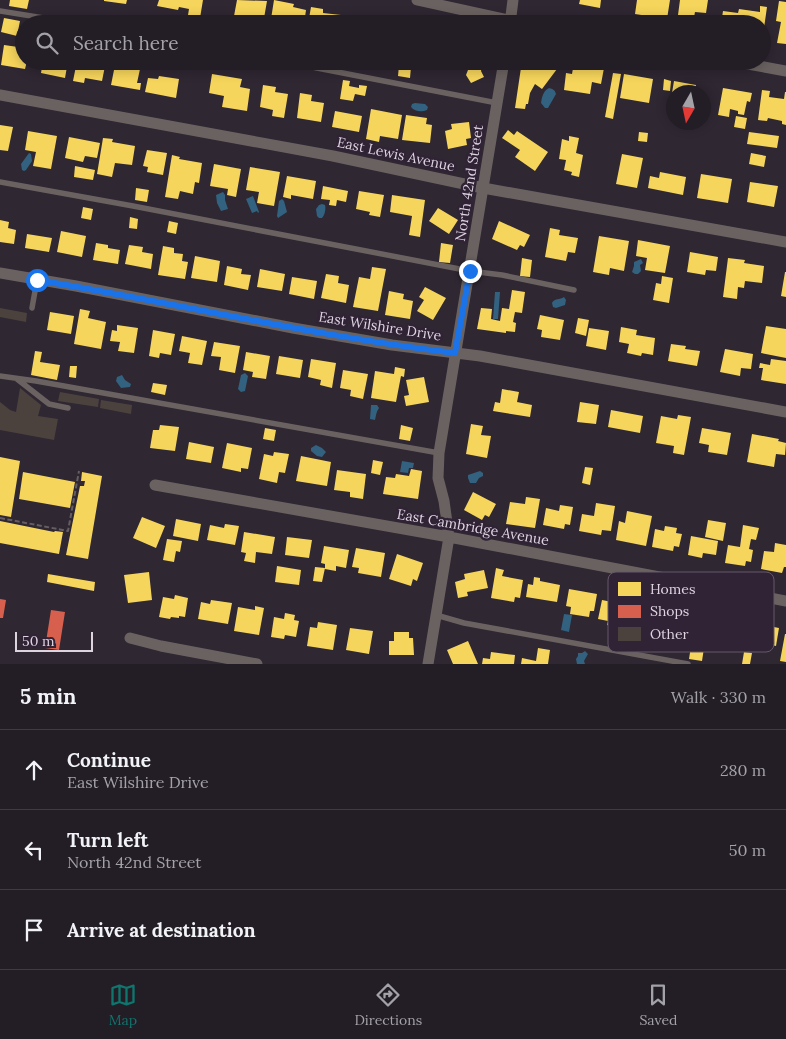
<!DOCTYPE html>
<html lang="en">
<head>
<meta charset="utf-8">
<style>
	body { margin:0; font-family:Lora,serif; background:#2b262e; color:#f1f3f6 }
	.compass { position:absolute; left:666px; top:85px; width:45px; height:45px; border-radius:50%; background:#231d26; box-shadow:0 2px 12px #0003; rotate:189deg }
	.scale { position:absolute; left:15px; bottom:12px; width:78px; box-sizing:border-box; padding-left:5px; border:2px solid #ddd4e0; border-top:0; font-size:14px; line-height:18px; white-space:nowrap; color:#ddd4e0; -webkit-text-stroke:4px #312336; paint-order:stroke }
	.stop { position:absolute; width:15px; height:15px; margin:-11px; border:4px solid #1a73e8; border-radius:50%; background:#fff }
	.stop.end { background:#1a73e8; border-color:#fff; box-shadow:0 1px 5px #0008 }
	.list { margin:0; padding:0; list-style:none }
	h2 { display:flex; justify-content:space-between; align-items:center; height:65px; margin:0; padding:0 20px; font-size:21px }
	h2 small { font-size:16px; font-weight:400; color:#a3a2a7 }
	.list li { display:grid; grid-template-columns:32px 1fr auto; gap:15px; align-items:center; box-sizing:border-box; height:80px; padding:0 20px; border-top:1px solid #403b43 }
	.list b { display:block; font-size:19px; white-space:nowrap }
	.list p { margin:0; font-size:16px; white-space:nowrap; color:#a3a2a7 }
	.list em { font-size:16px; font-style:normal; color:#a3a2a7 }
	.icon { flex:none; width:28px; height:28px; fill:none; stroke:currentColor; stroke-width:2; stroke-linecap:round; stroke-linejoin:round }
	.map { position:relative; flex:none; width:786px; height:664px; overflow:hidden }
	.search { position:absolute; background:#231d26; box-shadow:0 2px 12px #0003; left:15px; right:15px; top:15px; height:55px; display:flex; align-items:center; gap:12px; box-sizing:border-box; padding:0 18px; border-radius:28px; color:#a3a2a7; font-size:19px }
	.sheet { height:305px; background:#231d26 }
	nav { display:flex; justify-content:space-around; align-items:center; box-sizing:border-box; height:70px; border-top:1px solid #403b43; background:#231d26; font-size:14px; color:#a3a2a7 }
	nav a { display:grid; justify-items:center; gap:2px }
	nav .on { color:#0f766e }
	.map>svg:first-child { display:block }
</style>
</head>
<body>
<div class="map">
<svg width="786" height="664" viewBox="0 0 786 664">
	<rect width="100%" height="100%" fill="#2f2732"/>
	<!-- water -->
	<path fill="#32627f" d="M549,88C553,89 555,90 556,94L548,108H545L541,103C542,97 543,91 549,88Z
		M415,103L425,104L428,107L427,110C422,112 415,112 411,107L412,104Z
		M29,153L31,154L32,161L26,170L24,171L22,170L21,164Z
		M223,192L225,195V200L228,209L221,211L217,203L216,195Z
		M253,196L259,212L258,213L257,211L252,213L246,199Z
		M282,199L284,201L287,212L278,218L277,216L279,201Z
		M322,204L325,205C326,208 325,215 322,218H319L317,216L316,209L319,205Z
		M641,259L643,263L640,265L641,271L638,274H635L632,272L634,266V262Z
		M495,292H500L498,319H493Z
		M564,297L566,300L565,305L556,308L553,307L552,303C554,298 560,300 564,297Z
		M245,373L248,376L245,391L241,392L238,389L241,375Z
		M122,375L125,380L131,384L130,387L121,388L116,381L117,377Z
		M371,405H377L379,408C376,412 376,416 375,420L370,419Z
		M316,445L322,448L326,452L322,457L317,456L311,451V448Z
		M402,461L414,463L413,468H409L408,473L400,472Z
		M480,471L483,473V476L479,478L476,483H470L468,478V475Z
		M564,614L572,615L569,632L561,630Z
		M585,651L588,654L584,661L585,664H577L576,659L578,656V653H582Z"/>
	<!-- homes -->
	<path fill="#f6d55c" d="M10,0H29L27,9L9,6Z
		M104,0H127L126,4L104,1Z
		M159,0H203L199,24L187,21L189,9L179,7L178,10L157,6Z
		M237,0L267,1L263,24H252L253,19L234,16Z
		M274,0L294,4L293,7L306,10L304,24L288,22V19L278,17V20L271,19Z
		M580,0H601L600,8L579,4Z
		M637,0H670L667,19L635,14Z
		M680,0H708L706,13L695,12L694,17L678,15Z
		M779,1L786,2V44L777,43L781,22L776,21Z
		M760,6L767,7L764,28H762V24H721L723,11L738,13L739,9L760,12Z
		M311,7L323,9V13L341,15L339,24H308Z
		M347,16L379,22V24H346Z
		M4,18L20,21L17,36L1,32Z
		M4,45L18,47L17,51L24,52V61H27L25,69L1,65Z
		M43,61H68L65,78L41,73Z
		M77,61H106L102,81L85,78L84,83L73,81Z
		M177,61H194L193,66L176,64Z
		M461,61H483L481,71L484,77L471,83L466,75L468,70L465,69Z
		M522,61H563L542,89L535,84L530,93L528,104H526L525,109L515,108Z
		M574,62L604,68L601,84L592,82L590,94L564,90L566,73L572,74Z
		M115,65L140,69L137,83H141L140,90L111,85Z
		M399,65L411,67L410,78L398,76Z
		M613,73L621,74L613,119L605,117Z
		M212,74L242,79L240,87L250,89L247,111L222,107L224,96L209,93Z
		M624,74L653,79L649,103L620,98Z
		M159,76L179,79L176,98L145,92L148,78L158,79Z
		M664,79L671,81L670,91L663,90Z
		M343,80L350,81L349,86L359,88V85L367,86L365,96L355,94L353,101L340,99Z
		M674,81L696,85L695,91L700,92H674V99H671Z
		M263,85L276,87L275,92L288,94L284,118L272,116L273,110L260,107Z
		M723,88L752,93L750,102L747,101L744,115L738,114V111L730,109L729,117L718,115Z
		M762,90L770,91L769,97L784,99L785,92H786V125L782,124V121L768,118L767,121L758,120Z
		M300,93L312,95L311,101L324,103L321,122L297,118Z
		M371,109L402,115L398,139L380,136L379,142L366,139Z
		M335,111L362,116L359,132L332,127Z
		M406,115L427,118L426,124L432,125L430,143L402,140Z
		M736,116L747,118L745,129L734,127Z
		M469,122L471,138L466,139L467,145L448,149L445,131L452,129L451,124Z
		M0,125L13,127L8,151L0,150Z
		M508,130L514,135L517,131L548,152L535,171L515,157L520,150L502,138Z
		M28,131L57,136L51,169L33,166L36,152L25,150Z
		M639,132L648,133L647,142L638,141Z
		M749,132L779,136L777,148L747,144Z
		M569,136L579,138L576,153L583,155L579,177L571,175L572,172L564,170L566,160L559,159L562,139L569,141Z
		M69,137L100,143L97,158L85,156L83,162L65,158Z
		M103,138L113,139L112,142L135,146L132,165L115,163L112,177L97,174Z
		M147,150L167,153L163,175L147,172L148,167L143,166Z
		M751,153L766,156L764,167L749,164Z
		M622,154L643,158L637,188L616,184Z
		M172,155L180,157L179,159L202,163L199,183L195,182L193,194L180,191L178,199L165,197Z
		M214,164L241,169L236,197L227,195L228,189L210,186Z
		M75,166L95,170L93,180L74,177Z
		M250,167L280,172L274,206L257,203L259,192L246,190Z
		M660,172L686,177L683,195L648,188L650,176L659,178Z
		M701,174L732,179L728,203L697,198Z
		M287,176L316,181L313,199L291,195V199L283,197Z
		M750,182L778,186L774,207L747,202Z
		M323,186L348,191L346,202L337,200L336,206L329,205L330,200L321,199Z
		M136,188L149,190L147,202L135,200Z
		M359,191L384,195L380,217L369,215L370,212L356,209Z
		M392,195L425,200L420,237L409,235L412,216L390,212Z
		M83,207L93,209L91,220L81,218Z
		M438,208L458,220L449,234L429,221Z
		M130,217L138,219L137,229L129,228Z
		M0,220L9,222L8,228L16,230L14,244L0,242Z
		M169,221L178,223L176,234L167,232Z
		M499,221L530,235L524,247L520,245L517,250L492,239Z
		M550,228L560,230L559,235L578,238L575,253L568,252L566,261L545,257Z
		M61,231L86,236L82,257L57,252Z
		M27,234L52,238L49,252L25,248Z
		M599,236L629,241L624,271L610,268L609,275L593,272Z
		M638,240L670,246L665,273L645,270L647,258L636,256Z
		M96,243L108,245V248L120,250L118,264L93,260Z
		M441,243L453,245L450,263L439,262Z
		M129,245L143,247L142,252L153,254L151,269L125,264Z
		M163,246L174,248V253L183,254L182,261L188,262L185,279L158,275Z
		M690,252L718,257L716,271L706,270L705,275L687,272Z
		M195,256L220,261L217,282L191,278Z
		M522,258L532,260L530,277L520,276Z
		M728,258L745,260L744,263L764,266L762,283L745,281L744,288L738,287L737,299L723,297Z
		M227,266L242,269L241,274L251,275L248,290L224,285Z
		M372,267L386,269L378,311L353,307L359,277L370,279Z
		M260,269L285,274L282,291L257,287Z
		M785,272H786V297L781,296Z
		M326,274L339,276L338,283L349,285L346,303L321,298Z
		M662,276L673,278L669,303L653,300L656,283L661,284Z
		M292,277L317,281L314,299L289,294Z
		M425,287L446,298L433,320L417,311L424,300L419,297Z
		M512,290L525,292L522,313L515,312L513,322L516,323L515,332L506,331V333L477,329L481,308L492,309L491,319L500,321L502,308L509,309Z
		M389,291L404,294L403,299L413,301L410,319L385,315Z
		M80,309L90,311L88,318L106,322L101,349L74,344Z
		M50,312L74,316L71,334L47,330Z
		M540,315L564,320L560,340L541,337L542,330L537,329Z
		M578,318L589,320L586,336L575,333Z
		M117,325L138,328L134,353L118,351L120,342L110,341L112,330L117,331Z
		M766,326L786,329V358L761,353Z
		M621,327L637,330L636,335L655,338L653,355L642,353L641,356L627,353L629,344L619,342Z
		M589,328L609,331L606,350L586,346Z
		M153,330L175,334L171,355L160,353L159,358L149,356Z
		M182,336L207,341L202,365L188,363L190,353L179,351Z
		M214,342L240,346L235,373L219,370L221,357L211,356Z
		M671,344L686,346L685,349L700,351L697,366L668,361Z
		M725,349L753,354L751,369L741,368L740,376L720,372Z
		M35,351L42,352L40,362L60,365L57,380L31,375Z
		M246,352L270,356L266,379L252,377L253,372L243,370Z
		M279,356L303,360L300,378L276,374Z
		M311,359L336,363L332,388L320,385L321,380L308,377Z
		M771,359L786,361V384L761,380L763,368H759L760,363L770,365Z
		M70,366H77L76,378L69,377Z
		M395,367L405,369L404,377L401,376L396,402L371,398L375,371L394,374Z
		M343,370L368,374L363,399L350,396L351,390L340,388Z
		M424,377L429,402L406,406L404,396L409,395L406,380Z
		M153,383L167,385L165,395L151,392Z
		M502,389L519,392L517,402L532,405L530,417L493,411L495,402L500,403Z
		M580,402L599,405L596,424L577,422Z
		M611,410L643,416L640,433L608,427Z
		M678,415L691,417L684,455L673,453L674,446L656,443L661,416L677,419Z
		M471,424L483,426L481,435L491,436L487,458L466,454Z
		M160,425L179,427L175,451L150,448L153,430H159Z
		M401,425L413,428L410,441L399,439Z
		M265,428L276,430L274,441L263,439Z
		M702,428L731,433L727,455L708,452L709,445L699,443Z
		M752,434L779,439L778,441L786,443L785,455L776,454L774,467L747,462Z
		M189,442L214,447L211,463L186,459Z
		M227,443L252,448L248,469L241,468V472L222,468Z
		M274,452L289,454L285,473L279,472L277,483L259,479L264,454L273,456Z
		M301,456L331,462L327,486L296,481Z
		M0,457L20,461L11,517L0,515Z
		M373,460L383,462L380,475L371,473Z
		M585,467L593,468L590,485L582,483Z
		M411,469L422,471L418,499L383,494L386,477L395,478L396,474L409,476Z
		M337,470L366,474L363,499L350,497V492L334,490Z
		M23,472L75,482L70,508L19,499Z
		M82,472L102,476L88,559L66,555L80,486H84L85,481H81Z
		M473,492L496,504L489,517L485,515L482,520L464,510Z
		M526,497L540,499L535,528L506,524L510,502L525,504Z
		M596,503L615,506L611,531L602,530L601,535L579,531L582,514L594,516Z
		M560,505L573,507L570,525L565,524L564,529L543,525L546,508L559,511Z
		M627,511L652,516L646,546L616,540L619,521L625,523Z
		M142,517L165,526L156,548L133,538Z
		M176,519L201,524L198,541L173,536Z
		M708,520L726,523L723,541L705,537Z
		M0,521L54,532L55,531L63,532L59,554L0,543Z
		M225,524L239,526L235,545L207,540L210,525L224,528Z
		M743,525L759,528L756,540L751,539L749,549L753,550L751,562L746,561L745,566L725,563L728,545L740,547Z
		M665,526L677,528L676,533L682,534L679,547L674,546L673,551L652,547L655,529L664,531Z
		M244,532L275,537L272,554L256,552L255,563L244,561L246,553L241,552Z
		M691,536L718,541L716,555L703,553L702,558L688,555Z
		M287,537L312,540L309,558L285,555Z
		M167,539L182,541L180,552L176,551L174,562L163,560Z
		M775,543L786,545V567H784L782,573L761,569L764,551L774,552Z
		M324,546L349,550L346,568L336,566V571L325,569V564L321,563Z
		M356,548L385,553L381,577L358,573L359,568L352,567Z
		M397,554L423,563L417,581L413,579L411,586L389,579Z
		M277,566L301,570L299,585L275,582Z
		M315,567L325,568L322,582L313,581Z
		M496,568L504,570L502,576L523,580L520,598L515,597L514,602L491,598Z
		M484,570L488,588L467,592L468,596L458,598L455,582L465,579L464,574Z
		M149,572L152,600L128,603L124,575Z
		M48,574L95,582L94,591L47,582Z
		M534,577L540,578V581L560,585L557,602L526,597L528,584L533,585Z
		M569,589L597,594L594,611H590L589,617L570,614L571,607L566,606Z
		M175,595L188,598L185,617L179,616V618L171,617L170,619L159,617L163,597L174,599Z
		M211,600L232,603L228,624L198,619L201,602L210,604Z
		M602,600L632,606L628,625L618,623L617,627L607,625L608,621L598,619Z
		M255,606L264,608L259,635L234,631L238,607L255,610Z
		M285,613L295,615L294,620L299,621L296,637L285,635L284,639L271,637L274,617L284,619Z
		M749,617L759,619L758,624L779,628L776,646L768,644L767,651L751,649L752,642L749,641L751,630L747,629Z
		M318,622L337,625L333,650L307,646L310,627L317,628Z
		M350,628L373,631L369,654L346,650Z
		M394,632H409V638H413L414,655H389V641H394Z
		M785,634H786V662L780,661Z
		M468,641L478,664H453L447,650Z
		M691,646L704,648L702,661L689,659Z
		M538,648L550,650L548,664H521L522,658L536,661Z
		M491,652L515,655L514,664H482L483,658L490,659Z
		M744,652L752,653L750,664H742Z"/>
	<!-- shops -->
	<path fill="#d6604d" d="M0,599L6,600L3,618H0Z
		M51,610L65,612L59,650L45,648Z"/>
	<!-- building -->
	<path fill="#4b423e" d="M0,308L27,313L26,322L0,317Z
		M20,388L41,405L38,416L58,419L54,440L0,430V402L10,410L16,412Z
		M60,392L99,399L98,407L58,401Z
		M101,400L132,405L131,414L100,408Z"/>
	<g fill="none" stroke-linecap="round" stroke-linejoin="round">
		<!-- path -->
		<path stroke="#655e62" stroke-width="2" stroke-dasharray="5 2.5" stroke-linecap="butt" d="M0,518L68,531L79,471"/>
		<!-- lane -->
		<path stroke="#6a6261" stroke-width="5.5" d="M0,11L81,24
			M287,61L317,68L497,103
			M0,182L133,206L470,271L502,275L574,290
			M32,308L37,280
			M0,376L36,381L439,453
			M17,379L49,404L68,408
			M436,615L464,623L688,664"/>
		<!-- street -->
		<path stroke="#6a6261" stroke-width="11" d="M417,0L526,24
			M510,24L513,0
			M731,61L786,71
			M0,95L333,156L483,188L786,242
			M0,273L76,286L293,328L392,345L480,356L786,412
			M155,485L449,537L786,601
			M130,638L161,646L257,664
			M428,664L449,537L444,501L438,478L439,453L504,61"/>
	</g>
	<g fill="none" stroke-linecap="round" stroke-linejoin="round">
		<!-- route -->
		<path stroke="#1a73e8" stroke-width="6" d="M37,280C176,303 314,336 455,353L470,271"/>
	</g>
	<g text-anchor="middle" stroke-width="5" stroke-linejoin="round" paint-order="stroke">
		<!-- street labels -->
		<g font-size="14" fill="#ddd4e0" stroke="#312336">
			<text transform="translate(396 154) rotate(12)" y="5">East Lewis Avenue</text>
			<text transform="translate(469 183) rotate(-81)" y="5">North 42nd Street</text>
			<text transform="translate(380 326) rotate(9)" y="5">East Wilshire Drive</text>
			<text transform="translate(473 527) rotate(10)" y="5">East Cambridge Avenue</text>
		</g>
	</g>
	<!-- legend -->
	<rect x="608" y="572" width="166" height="80" rx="8" fill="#312336" stroke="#655869" stroke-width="1"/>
	<rect x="618" y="582" width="23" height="14" fill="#f6d55c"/>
	<rect x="618" y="605" width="23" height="13" fill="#d6604d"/>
	<rect x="618" y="627" width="23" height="14" fill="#4b423e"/>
	<g font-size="14" fill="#ddd4e0">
		<text x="650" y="594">Homes</text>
		<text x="650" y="616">Shops</text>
		<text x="650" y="639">Other</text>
	</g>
</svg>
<svg class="compass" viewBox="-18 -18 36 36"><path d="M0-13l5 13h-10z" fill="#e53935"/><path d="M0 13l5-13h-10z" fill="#a3a2a7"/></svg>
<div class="scale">50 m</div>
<div class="stop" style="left:37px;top:280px"></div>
<div class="stop end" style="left:470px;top:271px"></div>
<div class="search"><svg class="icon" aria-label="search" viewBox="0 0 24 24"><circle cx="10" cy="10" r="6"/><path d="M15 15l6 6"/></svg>Search here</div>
</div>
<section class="sheet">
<h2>5 min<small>Walk · 330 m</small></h2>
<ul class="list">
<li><svg class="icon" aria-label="ahead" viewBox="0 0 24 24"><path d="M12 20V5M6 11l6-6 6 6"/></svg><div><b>Continue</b><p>East Wilshire Drive</p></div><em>280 m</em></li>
<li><svg class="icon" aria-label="left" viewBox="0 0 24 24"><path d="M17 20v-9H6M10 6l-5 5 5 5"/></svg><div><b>Turn left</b><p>North 42nd Street</p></div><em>50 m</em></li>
<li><svg class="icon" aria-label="arrive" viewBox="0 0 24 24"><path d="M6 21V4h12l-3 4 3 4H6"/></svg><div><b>Arrive at destination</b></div></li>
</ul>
</section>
<nav>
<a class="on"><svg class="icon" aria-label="map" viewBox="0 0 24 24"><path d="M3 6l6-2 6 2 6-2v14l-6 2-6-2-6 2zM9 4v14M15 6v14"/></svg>Map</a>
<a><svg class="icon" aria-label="directions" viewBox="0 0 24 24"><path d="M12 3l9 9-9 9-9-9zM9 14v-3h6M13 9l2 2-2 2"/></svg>Directions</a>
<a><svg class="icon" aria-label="saved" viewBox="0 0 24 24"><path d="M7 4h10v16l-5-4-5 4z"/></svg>Saved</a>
</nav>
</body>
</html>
